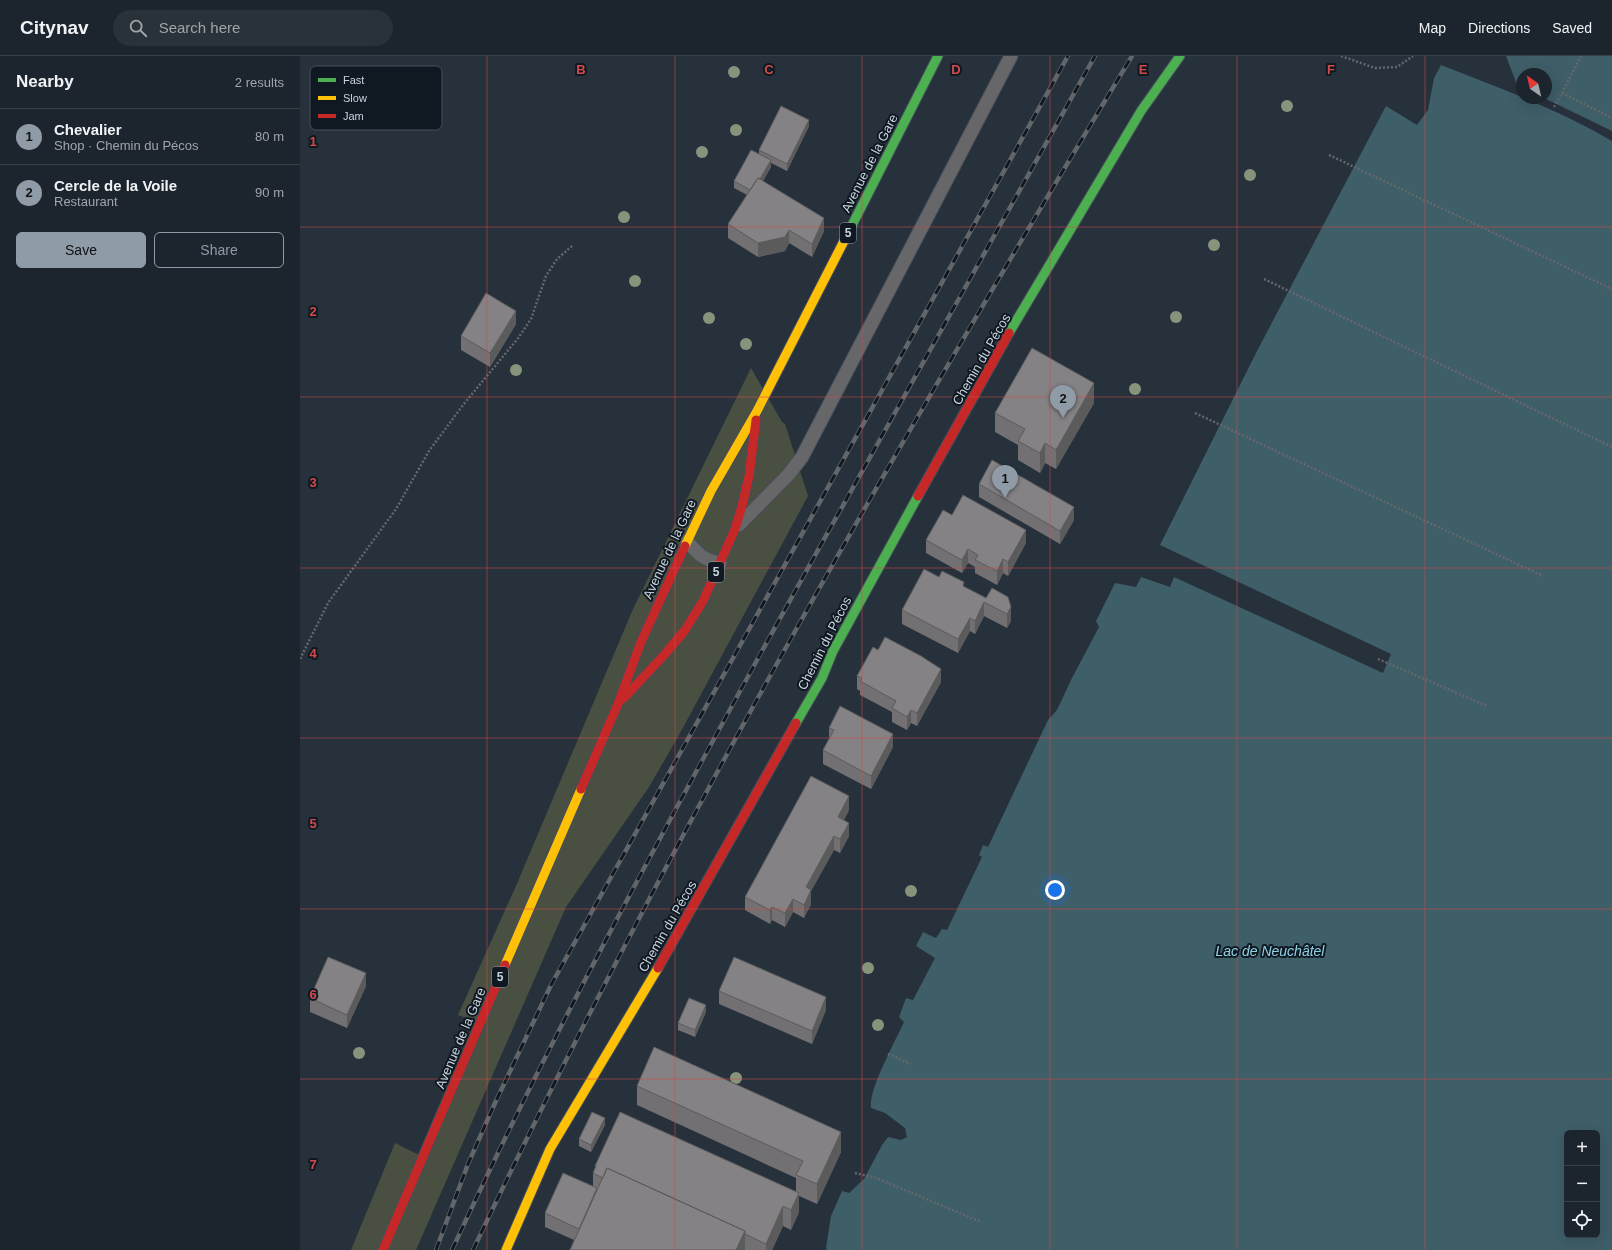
<!DOCTYPE html>
<html lang="en">
<head>
<meta charset="utf-8">
<style>
	body { margin:0; font-family:Arial,sans-serif; background:#293139; color:#f1f3f6 }
	.controls { position:absolute; right:12px; bottom:12px; display:grid; overflow:hidden; border-radius:6px; box-shadow:0 4px 16px #0002 }
	.controls button { width:36px; height:36px; display:grid; place-items:center; padding:0; border:0; border-bottom:1px solid #3a4249; background:#1c252d; color:#f1f3f6; font:20px sans-serif }
	.compass { position:absolute; left:1216px; top:12px; width:36px; height:36px; border-radius:50%; background:#1c252d; box-shadow:0 4px 16px #0002; rotate:326deg }
	.you { position:absolute; left:755px; top:834px; width:14px; height:14px; margin:-10px; border:3px solid #fff; border-radius:50%; background:#1a73e8; box-shadow:0 0 0 6px #1a73e833 }
	.badge { display:grid; place-items:center; width:26px; height:26px; border-radius:50%; background:#8f9ba6; color:#111; font-size:13px; font-weight:700 }
	.pin { position:absolute; translate:-50% -33px; filter:drop-shadow(0 1px 2px #0008) }
	.pin::after { content:''; position:absolute; top:21px; width:14px; height:12px; background:inherit; clip-path:polygon(0 0,100% 0,50% 100%) }
	.list { margin:0; padding:0; list-style:none }
	h2 { display:flex; justify-content:space-between; align-items:center; height:52px; margin:0; padding:0 16px; font-size:17px }
	h2 small { font-size:13px; font-weight:400; color:#a0a5aa }
	.list li { display:grid; grid-template-columns:26px 1fr auto; gap:12px; align-items:center; box-sizing:border-box; height:56px; padding:0 16px; border-top:1px solid #3a4249 }
	.list b { display:block; font-size:15px; white-space:nowrap }
	.list p { margin:0; font-size:13px; white-space:nowrap; color:#a0a5aa }
	.list em { font-size:13px; font-style:normal; color:#a0a5aa }
	.actions { display:flex; gap:8px; padding:12px 16px }
	.actions a { flex:1; padding:9px 0; border:1px solid #8f9ba6; border-radius:6px; text-align:center; font-size:14px; color:#8f9ba6 }
	.actions .main { background:#8f9ba6; color:#111 }
	.icon { flex:none; width:22px; height:22px; fill:none; stroke:currentColor; stroke-width:2; stroke-linecap:round; stroke-linejoin:round }
	.map { position:relative; flex:none; width:1312px; height:1194px; overflow:hidden }
	header { display:flex; align-items:center; gap:24px; box-sizing:border-box; height:56px; padding:0 20px; background:#1c252d; border-bottom:1px solid #3a4249 }
	header strong { font-size:19px }
	nav { display:flex; gap:22px; margin-inline-start:auto; font-size:14px }
	.search { width:280px; height:36px; background:#293139; display:flex; align-items:center; gap:10px; box-sizing:border-box; padding:0 14px; border-radius:22px; color:#a0a5aa; font-size:15px }
	main { display:flex }
	aside { flex:1; background:#1c252d }
	.map>svg:first-child { display:block }
</style>
</head>
<body>
<header>
<strong>Citynav</strong>
<div class="search"><svg class="icon" aria-label="search" viewBox="0 0 24 24"><circle cx="10" cy="10" r="6"/><path d="M15 15l6 6"/></svg>Search here</div>
<nav><a>Map</a><a>Directions</a><a>Saved</a></nav>
</header>
<main>
<aside>
<h2>Nearby<small>2 results</small></h2>
<ul class="list">
<li><span class="badge">1</span><div><b>Chevalier</b><p>Shop · Chemin du Pécos</p></div><em>80 m</em></li>
<li><span class="badge">2</span><div><b>Cercle de la Voile</b><p>Restaurant</p></div><em>90 m</em></li>
</ul>
<div class="actions"><a class="main">Save</a><a>Share</a></div>
</aside>
<div class="map">
<svg width="1312" height="1194" viewBox="0 0 1312 1194">
	<rect width="100%" height="100%" fill="#26313c"/>
	<!-- green -->
	<path fill="#4a5041" d="M451,312L482,366L485,368L508,440L379,679L349,731L266,851L116,1194H51L95,1087L123,1101L180,967L158,959L216,830L333,553Z"/>
	<!-- water -->
	<path fill="#3e5e68" fill-rule="evenodd" d="M1206,0H1312V75L1244,42H1246V18H1222V32L1217,29Z
		M1141,9C1199,32 1258,53 1312,85V1194H527L526,1192L531,1160L542,1135L549,1137L564,1123L582,1089L588,1081L601,1084L607,1081L605,1072L585,1057L571,1052C568,1034 596,984 604,966L599,961L606,942L613,944L635,902L616,890L623,876L636,882L642,873L647,874L682,801L679,799L683,789L688,791L748,664L757,654L772,622L799,571L796,565L815,527L836,531L841,521L870,531L874,521L1083,617L1091,598L860,489L957,295L1086,50L1117,69L1128,54L1134,22ZM1267,1077H1297V1179H1267Z"/>
	<g fill="none" stroke-linecap="round" stroke-linejoin="round">
		<defs>
			<path id="lane" d="M439,469L489,418L502,401L711,0
				M387,485C399,499 402,503 420,507"/>
			<path id="fast" d="M544,185L638,0
				M709,277L841,55L880,0
				M496,667L522,622L533,595L618,440"/>
			<path id="slow" d="M385,490L411,435L457,355L544,185
				M205,909L281,733
				M206,1194L250,1093L358,912"/>
			<path id="jam" d="M618,440L709,277
				M324,642L365,598L385,574L403,545L435,473L442,450L449,420L456,364
				M281,733L318,648L341,586L385,490
				M358,912L496,667
				M83,1194L205,909"/>
		</defs>
		<!-- lane casing -->
		<use href="#lane" stroke="#454e58" stroke-width="15"/>
		<!-- fast casing -->
		<use href="#fast" stroke="#454e58" stroke-width="11"/>
		<!-- slow casing -->
		<use href="#slow" stroke="#454e58" stroke-width="11"/>
		<!-- jam casing -->
		<use href="#jam" stroke="#454e58" stroke-width="11"/>
		<!-- path -->
		<path stroke="#66676b" stroke-width="2.5" stroke-dasharray="2 2" stroke-linecap="butt" d="M1041,0L1075,12L1097,11L1113,0
			M1262,37L1281,0
			M1254,51L1262,37L1312,62
			M1029,99L1312,233
			M964,223L1312,391
			M895,357L1243,520
			M0,603L28,547L96,453L129,395L163,349L219,281L231,263L246,220L257,203L272,190
			M1078,603L1187,650
			M588,998L611,1008
			M555,1117L576,1122L681,1166"/>
		<!-- lane -->
		<use href="#lane" stroke="#67676a" stroke-width="13"/>
		<!-- fast -->
		<use href="#fast" stroke="#4caf50" stroke-width="9"/>
		<!-- slow -->
		<use href="#slow" stroke="#ffc107" stroke-width="9"/>
		<!-- jam -->
		<use href="#jam" stroke="#c62828" stroke-width="9"/>
		<defs>
			<path id="rail" d="M136,1194L168,1108L195,1047L251,929L768,0
				M152,1194C246,990 354,792 462,595C572,396 684,198 795,0
				M173,1194C368,783 597,389 832,0"/>
		</defs>
		<!-- rail casing -->
		<use href="#rail" stroke="#62666b" stroke-width="4.5"/>
		<!-- rail -->
		<use href="#rail" stroke="#101921" stroke-width="3" stroke-dasharray="9" stroke-linecap="butt"/>
	</g>
	<!-- trees -->
	<g fill="#87937b">
		<circle cx="434" cy="16" r="6"/>
		<circle cx="987" cy="50" r="6"/>
		<circle cx="436" cy="74" r="6"/>
		<circle cx="402" cy="96" r="6"/>
		<circle cx="950" cy="119" r="6"/>
		<circle cx="324" cy="161" r="6"/>
		<circle cx="914" cy="189" r="6"/>
		<circle cx="335" cy="225" r="6"/>
		<circle cx="876" cy="261" r="6"/>
		<circle cx="409" cy="262" r="6"/>
		<circle cx="446" cy="288" r="6"/>
		<circle cx="216" cy="314" r="6"/>
		<circle cx="835" cy="333" r="6"/>
		<circle cx="611" cy="835" r="6"/>
		<circle cx="568" cy="912" r="6"/>
		<circle cx="578" cy="969" r="6"/>
		<circle cx="59" cy="997" r="6"/>
		<circle cx="436" cy="1022" r="6"/>
	</g>
	<!-- wall -->
	<path fill="#727072" d="M509,70L487,115L471,107V111L463,125L524,175L512,201L489,187L485,195L458,201L428,182V168L447,139L434,132V125L459,98V94Z
		M216,268L190,311L161,294V280Z
		M794,347L756,413L745,407L740,417L718,404V389L695,376V357Z
		M679,428L774,464L760,488L679,441Z
		M652,459L726,487L708,520L703,517L697,529L675,517V511L668,507L662,517L626,497V484Z
		M639,521L664,531L686,542L708,541L711,565L707,572L684,560L675,578L670,575L658,597L602,568V554Z
		M578,594L641,626L617,670L611,667L607,674L592,666V656L560,639V635L557,633V620Z
		M529,672L593,691L571,733L523,708V694L529,682Z
		M549,754L544,764L549,780L540,797L534,794L511,835V848L504,862L493,856L485,871L472,864L470,868L445,854V841Z
		M66,930L47,972L10,956V942Z
		M419,935L526,954L512,988L419,948Z
		M406,956L395,981L378,974V967Z
		M337,1030L541,1096L517,1148L499,1140V1156L491,1174L483,1170L472,1194H270L274,1184L245,1171V1157L293,1130V1117L295,1114V1110L496,1135V1122L337,1049Z
		M305,1069L291,1096L279,1090V1083Z"/>
	<!-- shaded-wall -->
	<path fill="#5c5b5c" d="M509,64V70L487,115V108Z
		M471,104V111L453,142V135Z
		M524,162V175L512,201V188Z
		M489,174V187L485,195L458,201V187Z
		M216,255V268L190,311V297Z
		M794,327V347L756,413V394Z
		M745,387V407L740,417V397Z
		M774,451V464L760,488V475Z
		M726,474V487L708,520V506Z
		M668,493V507L662,517V504Z
		M703,503V517L697,529V515Z
		M684,546V560L675,578V565Z
		M711,551V565L707,572V558Z
		M670,562V575L658,597V583Z
		M641,613V626L617,670V657Z
		M611,654V667L607,674V661Z
		M593,678V691L571,733V720Z
		M549,740V754L538,775V761Z
		M549,767V780L540,797V783Z
		M534,780V794L511,835V848L504,862V849L506,831Z
		M493,843V856L485,871V857Z
		M472,851V864L470,868V854Z
		M66,917V930L47,972V959Z
		M526,941V954L512,988V975Z
		M406,949V956L395,981V974Z
		M305,1062V1069L291,1096V1089Z
		M541,1076V1096L517,1148V1128Z
		M297,1132V1145L279,1186V1173Z
		M499,1137V1156L491,1174V1154Z
		M483,1150V1170L472,1194H466V1188Z
		M445,1175V1194H436Z"/>
	<!-- building -->
	<path fill="#848284" stroke="#5c5b5c" d="M481,50L509,64L487,108L459,94Z
		M451,94L471,104L460,123L458,122L450,134L434,125Z
		M458,122L524,162L512,188L489,174L485,181L458,187L428,168Z
		M186,237L216,255L190,297L161,280Z
		M732,292L794,327L756,394L745,387L740,397L718,385L725,373L695,357Z
		M692,404L774,451L760,475L679,428Z
		M663,439L726,474L708,506L703,503L697,515L675,504L678,499L668,493L662,504L626,484L643,454L652,459Z
		M624,513L639,521L642,515L664,526L663,530L686,542L692,532L708,541L711,551L707,558L684,546L675,565L670,562L658,583L602,554Z
		M585,581L621,600L641,613L617,657L611,654L607,661L592,652L596,645L560,625L562,622L557,620L573,591L578,594Z
		M540,650L593,678L571,720L523,694L534,674L529,672Z
		M511,720L549,740L538,761L549,767L540,783L534,780L506,831L511,834L504,849L493,843L485,857L472,851L470,854L445,841Z
		M28,901L66,917L47,959L10,942Z
		M434,901L526,941L512,975L419,935Z
		M389,942L406,949L395,974L378,967Z
		M354,991L541,1076L517,1128L496,1119L503,1105L337,1030Z
		M292,1056L305,1062L291,1089L279,1083Z
		M320,1056L499,1137L491,1154L483,1150L466,1188L445,1178V1175L307,1112L303,1122L293,1117L296,1110H295Z
		M307,1112L445,1175L436,1194H270Z
		M263,1117L297,1132L279,1173L245,1157Z"/>
	<!-- grid -->
	<path fill="none" stroke="#d34a4d" stroke-width="1" stroke-opacity="0.55" d="M187,0V1194M375,0V1194M562,0V1194M750,0V1194M937,0V1194M1125,0V1194M0,171H1312M0,341H1312M0,512H1312M0,682H1312M0,853H1312M0,1023H1312"/>
	<g text-anchor="middle" stroke-width="4" stroke-linejoin="round" paint-order="stroke">
		<!-- shield labels -->
		<g fill="#101921" stroke="#909ca6" stroke-width="1">
			<rect x="540" y="167" width="16" height="20" rx="3"/>
			<rect x="408" y="506" width="16" height="20" rx="3"/>
			<rect x="192" y="911" width="16" height="20" rx="3"/>
		</g>
		<g font-size="12" font-weight="bold" fill="#c7d4df">
			<text x="548" y="181">5</text>
			<text x="416" y="520">5</text>
			<text x="200" y="925">5</text>
		</g>
		<!-- street labels -->
		<g font-size="13" fill="#c7d4df" stroke="#101921">
			<text transform="translate(569 107) rotate(-63)" y="5">Avenue de la Gare</text>
			<text transform="translate(681 303) rotate(-60)" y="5">Chemin du Pécos</text>
			<text transform="translate(369 493) rotate(-65)" y="5">Avenue de la Gare</text>
			<text transform="translate(524 587) rotate(-63)" y="5">Chemin du Pécos</text>
			<text transform="translate(367 870) rotate(-60)" y="5">Chemin du Pécos</text>
			<text transform="translate(160 982) rotate(-67)" y="5">Avenue de la Gare</text>
		</g>
		<!-- water labels -->
		<g font-size="14" font-style="italic" fill="#8fd2e5" stroke="#101921">
			<text x="970" y="900">Lac de Neuchâtel</text>
		</g>
	</g>
	<!-- legend -->
	<rect x="10" y="10" width="132" height="64" rx="6" fill="#101921" stroke="#47515a" stroke-width="1"/>
	<rect x="18" y="22" width="18" height="4" fill="#4caf50"/>
	<rect x="18" y="40" width="18" height="4" fill="#ffc107"/>
	<rect x="18" y="58" width="18" height="4" fill="#c62828"/>
	<g font-size="11" fill="#c7d4df">
		<text x="43" y="28">Fast</text>
		<text x="43" y="46">Slow</text>
		<text x="43" y="64">Jam</text>
	</g>
	<g font-size="13" text-anchor="middle" font-weight="bold" fill="#d34a4d" stroke="#101921" stroke-width="4" stroke-linejoin="round" paint-order="stroke">
		<text x="281" y="18">B</text>
		<text x="469" y="18">C</text>
		<text x="656" y="18">D</text>
		<text x="843" y="18">E</text>
		<text x="1031" y="18">F</text>
		<text x="13" y="90">1</text>
		<text x="13" y="260">2</text>
		<text x="13" y="431">3</text>
		<text x="13" y="602">4</text>
		<text x="13" y="772">5</text>
		<text x="13" y="943">6</text>
		<text x="13" y="1113">7</text>
	</g>
</svg>
<div class="controls">
<button>+</button>
<button>−</button>
<button><svg class="icon" aria-label="locate" viewBox="0 0 24 24"><circle cx="12" cy="12" r="6"/><path d="M12 2v4M12 18v4M2 12h4M18 12h4"/></svg></button>
</div>
<svg class="compass" viewBox="-18 -18 36 36"><path d="M0-13l5 13h-10z" fill="#e53935"/><path d="M0 13l5-13h-10z" fill="#a0a5aa"/></svg>
<div class="you"></div>
<div class="pin badge" style="left:705px;top:442px">1</div>
<div class="pin badge" style="left:763px;top:362px">2</div>
</div>
</main>
</body>
</html>
